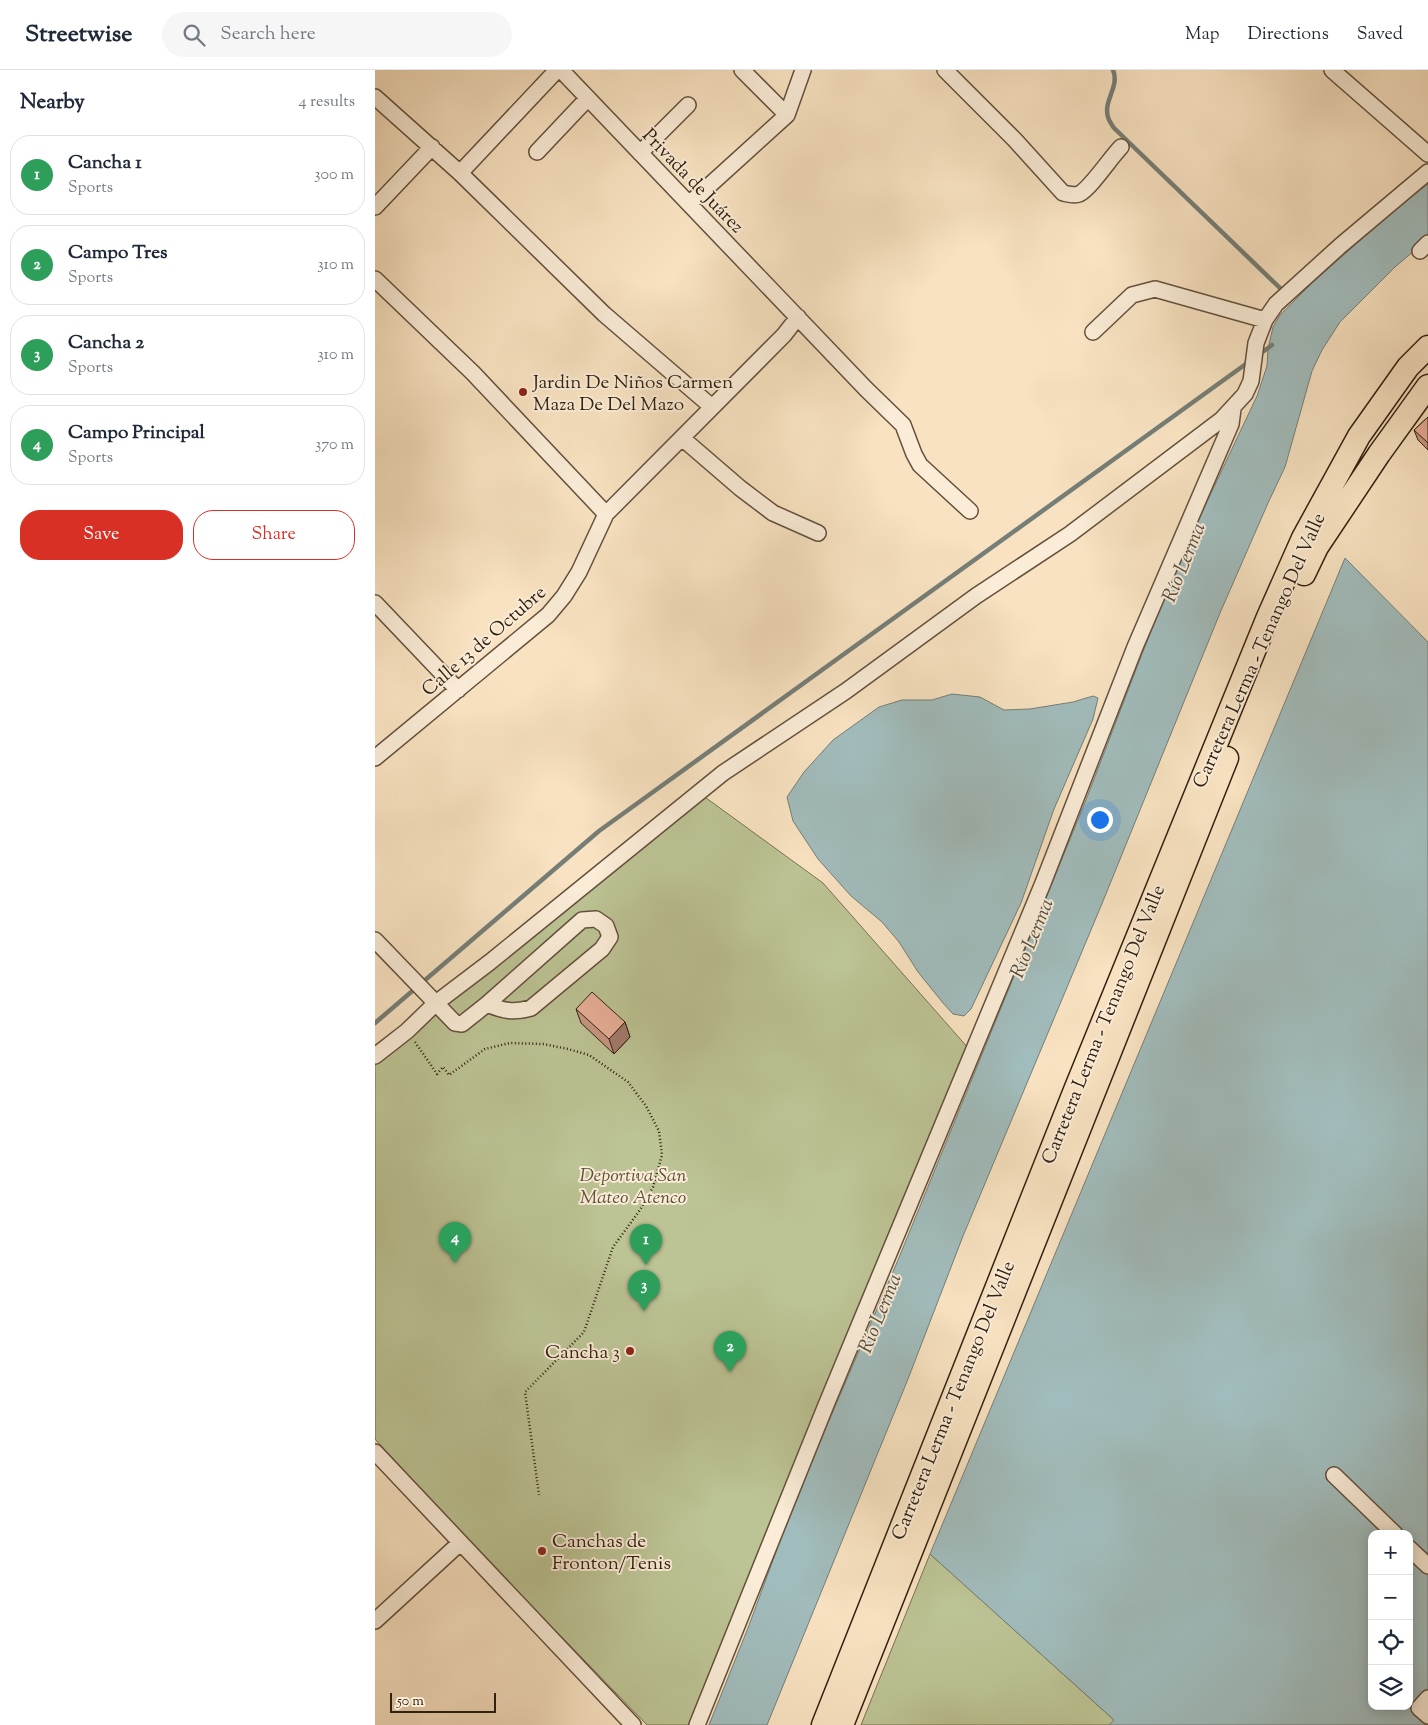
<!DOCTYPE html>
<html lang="en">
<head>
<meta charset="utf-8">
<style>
	body { margin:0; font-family:"Sorts Mill Goudy",serif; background:#f6f6f7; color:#1f2937 }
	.controls { position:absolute; right:15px; bottom:15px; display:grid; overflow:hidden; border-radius:10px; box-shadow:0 2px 12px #0003 }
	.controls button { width:45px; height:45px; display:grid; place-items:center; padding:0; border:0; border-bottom:1px solid #e0e1e3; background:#fff; color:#1f2937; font:25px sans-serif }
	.scale { position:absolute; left:15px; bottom:12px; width:106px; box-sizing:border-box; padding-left:5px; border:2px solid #322010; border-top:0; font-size:14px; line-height:18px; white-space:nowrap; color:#322010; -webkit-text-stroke:4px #faecd7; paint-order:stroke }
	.you { position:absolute; left:724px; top:749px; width:18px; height:18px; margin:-12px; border:4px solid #fff; border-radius:50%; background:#1a73e8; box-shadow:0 0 0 8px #1a73e833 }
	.badge { display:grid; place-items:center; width:32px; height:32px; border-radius:50%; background:#d93025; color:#fff; font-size:16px; font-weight:700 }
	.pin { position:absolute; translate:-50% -41px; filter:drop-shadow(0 1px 2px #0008) }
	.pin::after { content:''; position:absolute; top:26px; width:18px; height:15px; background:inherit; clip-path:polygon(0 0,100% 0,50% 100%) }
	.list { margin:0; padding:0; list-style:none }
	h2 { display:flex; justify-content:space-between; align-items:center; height:65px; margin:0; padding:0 20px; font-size:21px }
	h2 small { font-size:16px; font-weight:400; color:#747a83 }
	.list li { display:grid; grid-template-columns:32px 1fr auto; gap:15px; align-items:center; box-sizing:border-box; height:80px; margin:0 10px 10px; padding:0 10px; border:1px solid #e0e1e3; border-radius:20px }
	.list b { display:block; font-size:19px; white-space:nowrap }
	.list p { margin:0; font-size:16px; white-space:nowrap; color:#747a83 }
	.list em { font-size:16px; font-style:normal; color:#747a83 }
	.actions { display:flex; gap:10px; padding:15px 20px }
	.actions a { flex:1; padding:11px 0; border:1px solid #d93025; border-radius:20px; text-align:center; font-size:18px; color:#d93025 }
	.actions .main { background:#d93025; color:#fff }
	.icon { flex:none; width:28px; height:28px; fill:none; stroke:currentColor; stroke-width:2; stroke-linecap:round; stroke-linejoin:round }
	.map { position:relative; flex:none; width:1053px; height:1655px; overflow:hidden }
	header { display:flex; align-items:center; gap:30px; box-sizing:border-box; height:70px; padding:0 25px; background:#fff; border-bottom:1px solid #e0e1e3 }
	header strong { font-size:24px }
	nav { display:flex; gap:28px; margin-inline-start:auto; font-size:18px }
	.search { width:350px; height:45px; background:#f6f6f7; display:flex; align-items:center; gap:12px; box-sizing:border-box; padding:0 18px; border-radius:28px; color:#747a83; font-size:19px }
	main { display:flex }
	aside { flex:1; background:#fff }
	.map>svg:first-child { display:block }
</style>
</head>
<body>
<header>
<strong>Streetwise</strong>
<div class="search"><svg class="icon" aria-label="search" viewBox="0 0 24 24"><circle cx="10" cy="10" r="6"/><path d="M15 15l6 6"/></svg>Search here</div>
<nav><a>Map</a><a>Directions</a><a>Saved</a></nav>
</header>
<main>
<aside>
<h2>Nearby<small>4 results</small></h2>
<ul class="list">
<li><span class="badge" style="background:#2e9e5b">1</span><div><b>Cancha 1</b><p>Sports</p></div><em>300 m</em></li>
<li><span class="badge" style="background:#2e9e5b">2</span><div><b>Campo Tres</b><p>Sports</p></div><em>310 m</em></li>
<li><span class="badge" style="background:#2e9e5b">3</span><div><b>Cancha 2</b><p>Sports</p></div><em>310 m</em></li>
<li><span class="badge" style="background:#2e9e5b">4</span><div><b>Campo Principal</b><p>Sports</p></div><em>370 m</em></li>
</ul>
<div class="actions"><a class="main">Save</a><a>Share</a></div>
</aside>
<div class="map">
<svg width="1053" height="1655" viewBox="0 0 1053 1655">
	<rect width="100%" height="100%" fill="#f8e2c1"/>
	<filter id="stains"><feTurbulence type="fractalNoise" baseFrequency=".004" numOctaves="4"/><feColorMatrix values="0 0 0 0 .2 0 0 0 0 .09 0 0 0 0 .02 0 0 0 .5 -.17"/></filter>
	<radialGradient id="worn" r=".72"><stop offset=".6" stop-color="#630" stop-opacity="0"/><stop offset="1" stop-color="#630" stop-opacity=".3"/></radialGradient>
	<!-- green -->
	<path fill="#bcc394" stroke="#777252" d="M327,725L448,813L594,979L315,1655H272L85,1462L0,1369V993Z
		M555,1484L739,1650L734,1655H486Z"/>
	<!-- water -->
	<path fill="#a1bcbc" stroke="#757e77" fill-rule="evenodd" d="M1053,114V169L1020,197L965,252L947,280L937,301L910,397L893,433L845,543L726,836L588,1166L533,1309L392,1655H334L373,1558L408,1463L450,1360L523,1190L711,730L767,584L811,476L882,326L892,296L893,279L898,257L905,245L938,212L1023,137Z
		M970,488L1053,572V1655H734L739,1650L555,1484ZM997,1464H1034V1636H997Z
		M577,624L605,627L629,640L655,639L698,632L718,626L723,628L718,649L679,739L646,833L596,939L589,946L578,944L568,933L543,902L524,872L507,852L476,826L443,789L418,751L412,727L429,702L458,670L504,637L527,630H557Z"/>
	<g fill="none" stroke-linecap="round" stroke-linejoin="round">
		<!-- stream -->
		<path stroke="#757e77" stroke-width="4.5" d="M738,0C745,17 728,30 733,47C734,51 737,55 739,58L906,219
			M889,281L897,275
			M0,953L224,761L875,291"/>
		<defs>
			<path id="minor" d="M186,0L491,319L528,355L539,384L545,395L595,441
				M367,0L412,45
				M570,0L640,70L688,123C693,124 699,126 704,124C715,119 736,87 746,77
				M957,0L1053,84
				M0,27L85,103L229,244L337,337
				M162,82L213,28
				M265,83L313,35
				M85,103L182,0
				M315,133L412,45L428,0
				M0,137L57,77
				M1045,181L1053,173
				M0,209L98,303L231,444
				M718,262L757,225L780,219L890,250
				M307,368L365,418L398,443L443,463
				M0,533L83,620
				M0,688L173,545L189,526L204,502L231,444L409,265L423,247
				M221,849L231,856L235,867L227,879L156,938C139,943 128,941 112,934L207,850Z
				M0,870L80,953L87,954L112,934
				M0,986L32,961L61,933L115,892L348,703L471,621L601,526L695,464L846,350L870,324L876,311L881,273L890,250L901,234L965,176L1053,102
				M0,1382L258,1655
				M959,1405L1020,1464
				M1034,1478L1053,1496
				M0,1551L85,1473
				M1053,1628L1044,1638L1053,1646
				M322,1655L451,1335L668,813L760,577L856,354L858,339"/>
			<path id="highway" d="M929,504L942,477L1004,384L1053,316
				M448,1655L700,1020L893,547L928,468L984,366L1033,297L1053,277
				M467,1655L852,688"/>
		</defs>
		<!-- minor casing -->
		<use href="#minor" stroke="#64503c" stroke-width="18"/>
		<!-- highway casing -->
		<use href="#highway" stroke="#322010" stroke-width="25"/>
		<!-- path -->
		<path stroke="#322010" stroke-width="2.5" stroke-dasharray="1 2.5" stroke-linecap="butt" d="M40,972L62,1004L68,997L74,1005L110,979L135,973L168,974L193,979L214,985L253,1012L271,1036L284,1061L287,1085L278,1117L265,1140L238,1177L209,1262L150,1322L164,1425"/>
		<!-- minor -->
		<use href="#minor" stroke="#faecd7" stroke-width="15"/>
		<!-- highway -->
		<use href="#highway" stroke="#f8e2c1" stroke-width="22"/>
	</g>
	<!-- wall -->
	<path fill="#c69582" stroke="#322010" d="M1053,347V380L1043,370L1039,360Z
		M201,939L250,952L255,967L239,984L206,953Z"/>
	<!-- shaded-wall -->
	<path fill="#a1796a" stroke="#322010" d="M250,952L255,967L239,984L234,969Z"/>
	<!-- building -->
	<path fill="#e6ad97" stroke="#322010" d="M1053,347V373L1039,360Z
		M217,922L250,952L234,969L201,939Z"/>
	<!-- markers -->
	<g fill="#8f2418" stroke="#faecd7" stroke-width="2">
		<circle cx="148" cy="322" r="5"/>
		<circle cx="255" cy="1281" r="5"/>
		<circle cx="167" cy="1481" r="5"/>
	</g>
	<g text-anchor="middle" stroke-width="4" stroke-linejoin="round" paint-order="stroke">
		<!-- street labels -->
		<g font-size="19" fill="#322010" stroke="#faecd7">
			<text transform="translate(319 110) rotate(46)" y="7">Privada de Juárez</text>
			<text transform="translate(108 570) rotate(-41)" y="7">Calle 13 de Octubre</text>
			<text transform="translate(883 580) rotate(-66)" y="7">Carretera Lerma - Tenango Del Valle</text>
			<text transform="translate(727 954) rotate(-68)" y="7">Carretera Lerma - Tenango Del Valle</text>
			<text transform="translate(577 1330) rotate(-68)" y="7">Carretera Lerma - Tenango Del Valle</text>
		</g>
		<!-- poi labels -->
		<g font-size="19" fill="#322010" stroke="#faecd7" text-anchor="start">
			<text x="158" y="318">Jardin De Niños Carmen<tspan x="158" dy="22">Maza De Del Mazo</tspan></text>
			<text x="245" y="1288" text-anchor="end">Cancha 3</text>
			<text x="177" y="1477">Canchas de<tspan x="177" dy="22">Fronton/Tenis</tspan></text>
		</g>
		<!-- park labels -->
		<g font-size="19" font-style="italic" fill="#5b5138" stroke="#faecd7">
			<text x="258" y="1111">Deportiva San<tspan x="258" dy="22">Mateo Atenco</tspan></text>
		</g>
		<!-- water labels -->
		<g font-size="20" font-style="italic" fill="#534f44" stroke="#faecd7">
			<text transform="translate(808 492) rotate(-68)" y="7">Río Lerma</text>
			<text transform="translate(656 868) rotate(-68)" y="7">Río Lerma</text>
			<text transform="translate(504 1243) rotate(-68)" y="7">Río Lerma</text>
		</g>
	</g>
	<rect width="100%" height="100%" filter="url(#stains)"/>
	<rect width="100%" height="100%" fill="url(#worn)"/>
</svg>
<div class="controls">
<button>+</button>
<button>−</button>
<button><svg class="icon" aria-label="locate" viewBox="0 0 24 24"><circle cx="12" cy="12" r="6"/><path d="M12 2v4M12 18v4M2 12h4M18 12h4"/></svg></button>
<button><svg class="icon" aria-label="layers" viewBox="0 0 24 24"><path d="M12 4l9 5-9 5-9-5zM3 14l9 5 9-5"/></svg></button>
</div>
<div class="scale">50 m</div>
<div class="you"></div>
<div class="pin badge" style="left:271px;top:1195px;background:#2e9e5b">1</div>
<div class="pin badge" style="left:355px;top:1302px;background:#2e9e5b">2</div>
<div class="pin badge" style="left:269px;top:1241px;background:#2e9e5b">3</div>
<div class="pin badge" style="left:80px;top:1193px;background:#2e9e5b">4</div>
</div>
</main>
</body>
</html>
